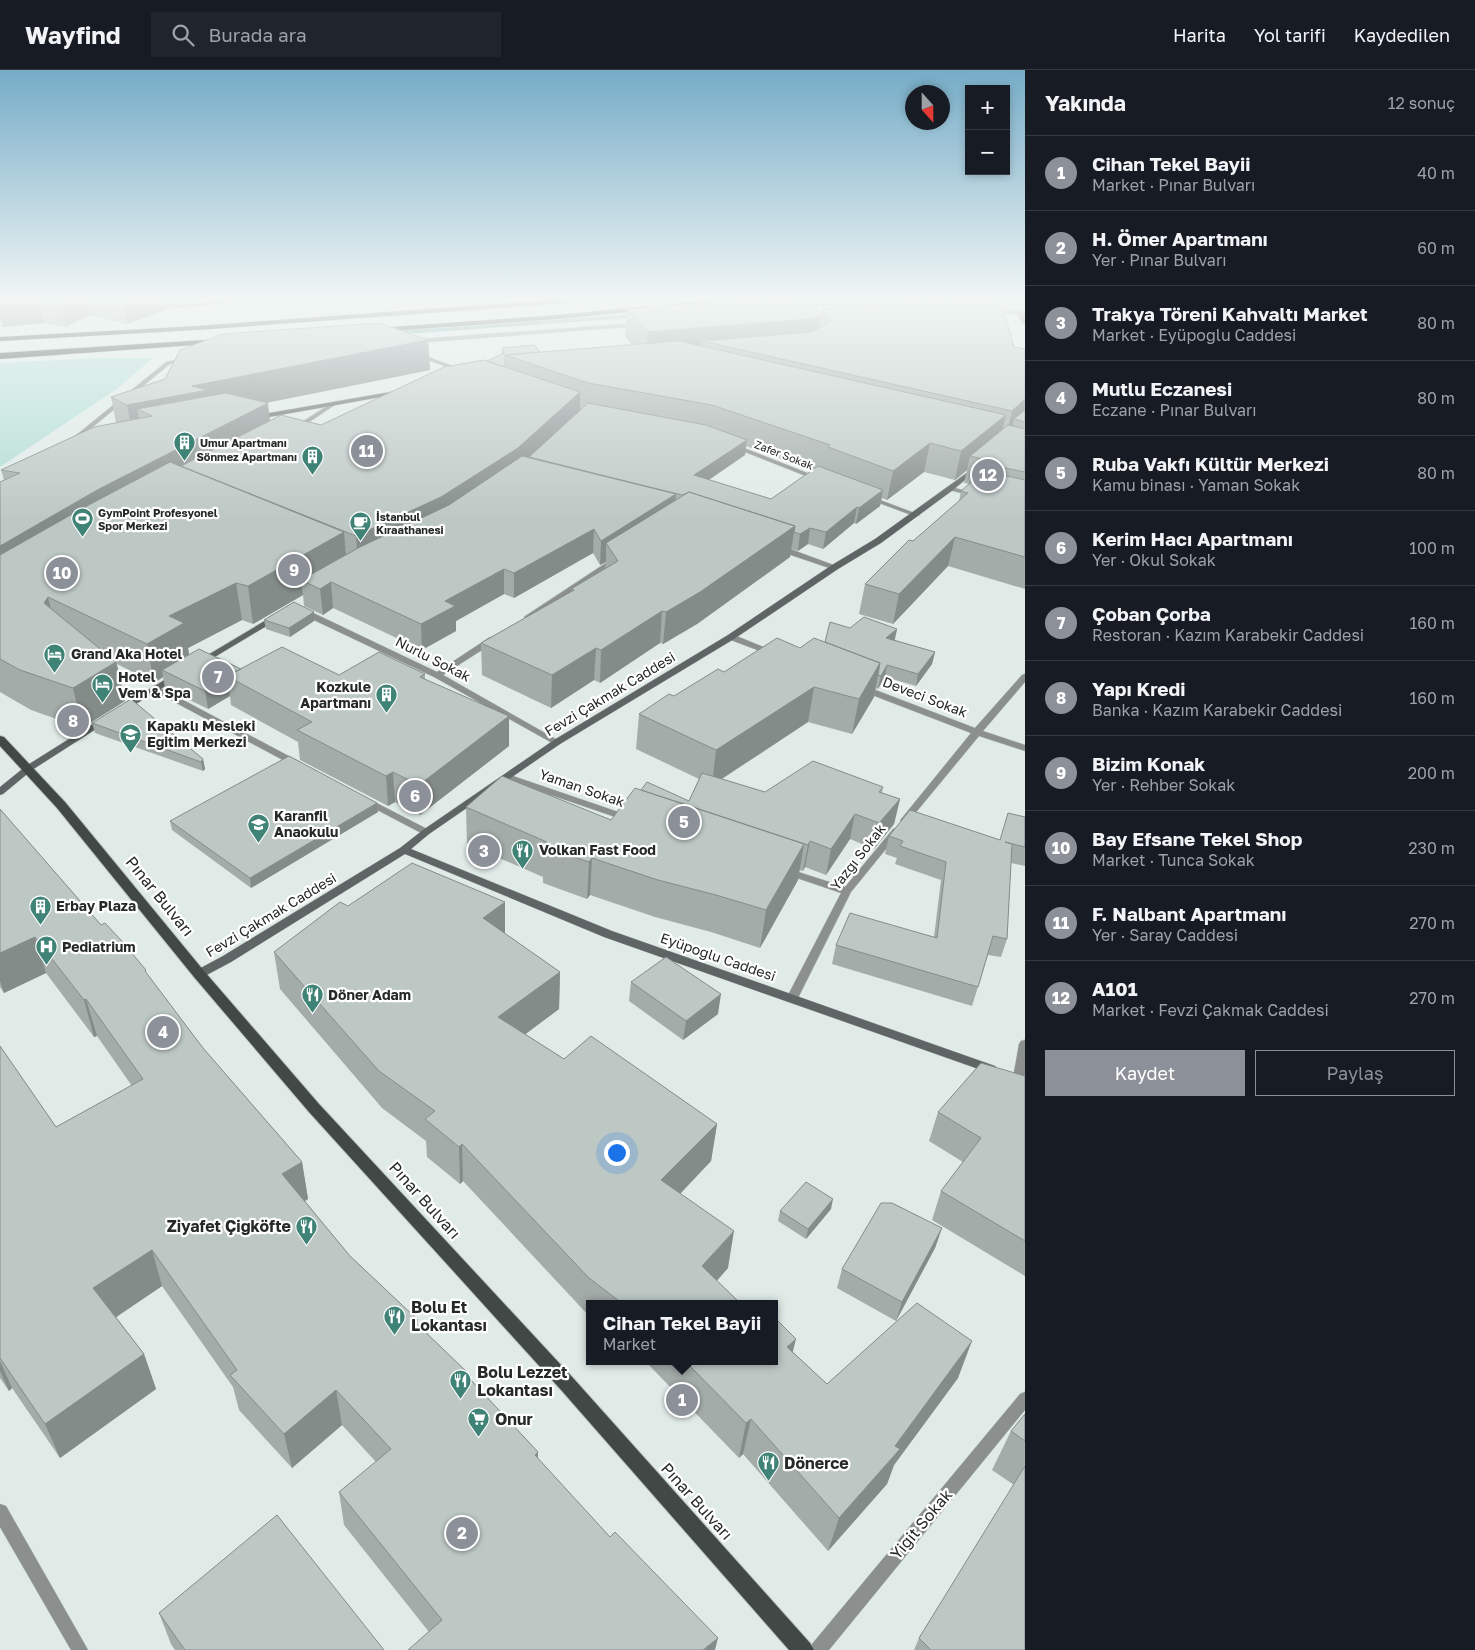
<!DOCTYPE html>
<html lang="tr">
<head>
<meta charset="utf-8">
<style>
	body { margin:0; font-family:"Golos Text",sans-serif; background:#20242c; color:#f1f3f6 }
	.controls { position:absolute; right:15px; top:15px; display:grid; overflow:hidden; border-radius:0px; box-shadow:0 2px 8px #0003 }
	.controls button { width:45px; height:45px; display:grid; place-items:center; padding:0; border:0; border-bottom:1px solid #363941; background:#171b24; color:#f1f3f6; font:25px sans-serif }
	.compass { position:absolute; left:905px; top:15px; width:45px; height:45px; border-radius:50%; background:#171b24; box-shadow:0 2px 8px #0003; rotate:159deg }
	.you { position:absolute; left:616px; top:1082px; width:18px; height:18px; margin:-12px; border:4px solid #fff; border-radius:50%; background:#1a73e8; box-shadow:0 0 0 8px #1a73e833 }
	.badge { display:grid; place-items:center; width:32px; height:32px; border-radius:50%; background:#8c9099; color:#fff; font-size:16px; font-weight:700 }
	.pin { position:absolute; translate:-50% -50%; border:2px solid #fff; box-shadow:0 1px 5px #0006 }
	.popup { position:absolute; left:586px; top:1230px; width:192px; height:65px; box-sizing:border-box; display:grid; place-content:center; border-radius:0px; background:#171b24; filter:drop-shadow(0 1px 4px #0005); font-size:16px; white-space:nowrap; color:#9ea1a6 }
	.popup b { font-size:19px; color:#f1f3f6 }
	.popup::after { content:''; position:absolute; left:50%; top:100%; margin-left:-10px; border:10px solid transparent; border-top-color:#171b24 }
	.list { margin:0; padding:0; list-style:none }
	h2 { display:flex; justify-content:space-between; align-items:center; height:65px; margin:0; padding:0 20px; font-size:21px }
	h2 small { font-size:16px; font-weight:400; color:#9ea1a6 }
	.list li { display:grid; grid-template-columns:32px 1fr auto; gap:15px; align-items:center; box-sizing:border-box; height:75px; padding:0 20px; border-top:1px solid #363941 }
	.list b { display:block; font-size:19px; white-space:nowrap }
	.list p { margin:0; font-size:16px; white-space:nowrap; color:#9ea1a6 }
	.list em { font-size:16px; font-style:normal; color:#9ea1a6 }
	.actions { display:flex; gap:10px; padding:15px 20px }
	.actions a { flex:1; padding:11px 0; border:1px solid #8c9099; border-radius:0px; text-align:center; font-size:18px; color:#8c9099 }
	.actions .main { background:#8c9099; color:#fff }
	.icon { flex:none; width:28px; height:28px; fill:none; stroke:currentColor; stroke-width:2; stroke-linecap:round; stroke-linejoin:round }
	.map { position:relative; flex:none; width:1025px; height:1580px; overflow:hidden }
	header { display:flex; align-items:center; gap:30px; box-sizing:border-box; height:70px; padding:0 25px; background:#171b24; border-bottom:1px solid #363941 }
	header strong { font-size:24px }
	nav { display:flex; gap:28px; margin-inline-start:auto; font-size:18px }
	.search { width:350px; height:45px; background:#20242c; display:flex; align-items:center; gap:12px; box-sizing:border-box; padding:0 18px; border-radius:0px; color:#9ea1a6; font-size:19px }
	main { display:flex }
	aside { flex:1; background:#171b24 }
	.map>svg:first-child { display:block }
</style>
</head>
<body>
<header>
<strong>Wayfind</strong>
<div class="search"><svg class="icon" aria-label="search" viewBox="0 0 24 24"><circle cx="10" cy="10" r="6"/><path d="M15 15l6 6"/></svg>Burada ara</div>
<nav><a>Harita</a><a>Yol tarifi</a><a>Kaydedilen</a></nav>
</header>
<main>
<div class="map">
<svg width="1025" height="1580" viewBox="0 0 1025 1580">
	<rect width="100%" height="100%" fill="#e0ebe8"/>
	<!-- green -->
	<path fill="#b1ded4" d="M92,288H153L118,318L0,397V293Z"/>
	<g fill="none" stroke-linecap="round" stroke-linejoin="round">
		<!-- stream -->
		<path fill="#6ba095" fill-rule="evenodd" d="M889,229L950,230L953,232L950,234L889,233L787,238L784,236L787,234Z
			M989,230L1025,231V235L987,233Z
			M640,244L642,245V247L393,265L390,263L393,261Z"/>
		<defs>
			<path id="street" d="M991,240L1025,241V245L989,243V241Z
				M639,253L641,254V256L417,273L414,271L417,269Z
				M416,284H420L464,300L459,301L416,286Z
				M186,288L188,289V291L170,294L73,373H69V371L166,292Z
				M330,334L335,335L297,360H293V358Z
				M734,374L820,408L821,409L816,410L732,377L731,376Z
				M951,417L975,423L976,424L973,426L949,420V418Z
				M868,427H872L920,445L914,446L868,429Z
				M776,476H782L839,497L838,499H832L776,480Z
				M612,489H615L619,491L531,549H528L524,547Z
				M299,539H305L437,602L490,567H496V571L443,605L561,672L560,674H554L434,607L299,543Z
				M728,565H734L778,583L777,585H771L728,569Z
				M1025,604V612L983,661L1025,675V681L979,666L908,752H902L900,750L902,748L971,663L859,620V616H865L975,658L1022,605Z
				M155,615L300,692L302,694L300,696H294L152,620L151,618Z
				M507,704L630,746L632,748L627,751L624,750L504,709L502,707L504,705Z
				M365,727L429,760L431,762L429,764H423L362,732L360,730Z
				M896,758L901,761L899,763L851,822L796,932H788L786,929L841,823L782,803L781,801L786,798L845,817L893,759Z
				M1025,970V1008L1023,1011L1019,1013L1015,1011L1013,1008L1019,974L1021,971Z
				M1025,1322V1340L829,1580H810L812,1574L1020,1324Z
				M0,1434L6,1436L88,1580H71L0,1457Z"/>
			<path id="secondary" d="M254,229H280L176,238L152,234L155,232L176,234Z
				M1021,241L1025,246V255L1022,253L1018,243Z
				M396,321L398,322V324L258,349L255,347L258,345Z
				M975,397L978,399L977,400L953,420L881,473L838,499L734,569L560,674L429,764L411,779L612,861L995,996L997,999L995,1002L991,1003L987,1002L604,867L405,784L231,892L203,907H195L194,904L195,901L223,886L400,778L423,760L554,670L728,565L832,495L875,469Z
				M273,546H279L280,548L203,594H197L196,592Z
				M174,604L177,605V609L126,640L123,641L119,638Z
				M104,647L107,648L108,650L107,652L32,700L3,724L0,725V717L26,696Z"/>
			<path id="primary" d="M0,666L4,667L65,732L204,901L319,1034L574,1309L810,1573L814,1580H789L562,1321L309,1042L194,907L57,738L0,676Z"/>
			<path id="highway" d="M561,229H598L594,231L197,260L0,271V267L197,256Z
				M718,229H747L743,231L670,238L666,236L670,234Z
				M647,236L651,238L650,240L558,249L376,262L372,260L376,258L558,245Z
				M220,269H223V273L0,289V283Z"/>
		</defs>
		<!-- street casing -->
		<use href="#street" stroke="#bec8c5" stroke-width="1"/>
		<!-- secondary casing -->
		<use href="#secondary" stroke="#bec8c5" stroke-width="1"/>
		<!-- primary casing -->
		<use href="#primary" stroke="#bec8c5" stroke-width="2"/>
		<!-- highway casing -->
		<use href="#highway" stroke="#bec8c5" stroke-width="1"/>
		<!-- street -->
		<use href="#street" fill="#8b8f8e" fill-rule="evenodd"/>
		<!-- secondary -->
		<use href="#secondary" fill="#5f6564" fill-rule="evenodd"/>
		<!-- primary -->
		<use href="#primary" fill="#414846" fill-rule="evenodd"/>
		<!-- highway -->
		<use href="#highway" fill="#28302e" fill-rule="evenodd"/>
	</g>
	<!-- wall -->
	<path fill="#a3aca9" fill-rule="evenodd" d="M0,229H194L187,231L176,232L166,231L168,239L127,254L89,245L66,257L44,253L3,257L1,250L0,251Z
		M801,237L821,245L819,258L822,240L1025,279V519L948,496L893,554L859,544L865,514L959,431L961,421L969,414L964,413L967,400L955,410L924,402L887,430L882,428L880,436L856,454L854,453L823,479L808,474L798,481L791,479L790,487L697,554L663,574L660,573L600,613L594,610L551,638L482,605L481,573L571,522V519L605,498L606,492L600,495L593,483L514,528L504,524L456,551V561L422,580L333,538L323,545L304,536L303,525L253,554L242,550L188,578L189,584L241,599L339,605L425,604V609L509,676L420,745L395,732L388,736L300,690L298,672L231,635L230,626L208,639L165,618L163,607L154,613L117,594L125,631L82,658L31,640L0,622V412L4,410L1,400L116,353L111,327L428,270L430,300L266,333L270,351L321,355L487,291L502,284V278L540,282L632,275L625,267L627,239ZM746,376L813,400L771,429L709,410L745,385Z
		M264,550L314,551L290,567L266,559Z
		M850,558L897,559L895,570L935,582L932,594L916,616L885,607L878,619L876,618L874,627L852,664L808,652L722,709L765,722L883,717L882,723L900,729L894,754L874,779L850,769L826,805L805,797L803,801L799,800L798,810L760,878L711,862L655,847L590,825L587,829L543,813V807L467,774L466,737L611,750L641,720L689,731L699,709L636,679L639,644L724,602L800,578L825,572Z
		M92,653L203,689L205,699L203,701L95,663Z
		M0,739L101,855L147,904L203,978L302,1092L308,1129L305,1131L350,1186L418,1250V1255L471,1306V1310L538,1382V1389L610,1467L718,1568L429,1562L344,1455L339,1422L376,1392L342,1355L292,1398L239,1340L233,1317L162,1216L116,1247L144,1284L156,1319L60,1388L12,1318L9,1321L0,1308V976L56,1057L132,1016L97,966L94,967L46,903L4,923L0,917Z
		M378,742L251,818L172,760L170,751Z
		M1025,747V796L1011,793L1007,869L1001,887L988,885L972,936L832,894L836,875L934,867L941,810L895,794L897,788L885,784L889,766L1000,770Z
		M348,836L505,864L560,902L559,939L525,964L564,989L717,1054L711,1091L680,1124L728,1198L717,1211L741,1234H590V1247L463,1111L460,1114L427,1087L426,1071L382,1038L280,919L274,882Z
		M631,912L718,944L683,970L629,931Z
		M1025,1006V1206L932,1150L941,1121L963,1092L929,1071L938,1042Z
		M831,1139L806,1169L778,1151L780,1141Z
		M942,1158L935,1178L896,1251L837,1218L842,1199Z
		M793,1282L827,1314L958,1308L894,1395L887,1414L828,1481L743,1384L739,1388L645,1291H774Z
		M1025,1344V1580H914L919,1568L1014,1415L992,1400L1011,1361Z
		M159,1543L384,1580H175L171,1574Z"/>
	<!-- shaded-wall -->
	<path fill="#848c8a" d="M30,229H39L44,253L3,257L0,246V232Z
		M66,229H86L89,245L66,257L61,232Z
		M123,229H166L168,239L127,254Z
		M821,245L817,273L702,271L701,287L646,292L648,262Z
		M428,270L430,300L211,344L152,346L137,339L142,365L133,367L127,335L192,316Z
		M580,322V345L533,388L358,493L356,466Z
		M1025,329V344L1014,349L1012,361L1006,367L1012,341Z
		M268,333L272,366L0,519V476L99,419Z
		M1006,345L999,373L970,386L967,400L955,410L961,381Z
		M747,370L745,385L692,421L694,405Z
		M930,373L924,402L887,430L893,401Z
		M883,420L880,436L856,454L859,438Z
		M676,424L674,448L606,473V492L600,495L601,471Z
		M857,437L854,453L823,479L826,462Z
		M795,456L790,487L697,554L663,574L666,542Z
		M810,458L808,474L798,481L800,464Z
		M594,459L593,483L514,528V503Z
		M344,462L347,499L301,510L303,525L253,554L248,516Z
		M955,467L948,496L893,554L899,524Z
		M504,499V524L456,551V561L422,580L421,554L445,531Z
		M331,512L333,538L323,545L320,519Z
		M236,513L242,550L188,578L190,591L162,600L163,607L154,613L147,574L169,546Z
		M48,527L57,565L44,533Z
		M662,541L660,573L600,613L601,580Z
		M314,542V551L290,567L289,558Z
		M897,559L894,571L886,568Z
		M596,578L594,610L551,638L552,605Z
		M935,582L932,594L916,616L918,604Z
		M116,592L125,631L82,658L73,618Z
		M880,593L874,627L852,664L859,629Z
		M887,595L885,607L878,619L881,606Z
		M227,608L230,626L208,639L205,621Z
		M814,617L808,652L712,715L716,680Z
		M509,646V676L420,745L419,715Z
		M203,689L205,699L203,701L201,692Z
		M393,702L395,732L388,736L386,706Z
		M900,729L894,754L874,779L879,753Z
		M377,733L378,742L251,818L250,808Z
		M855,744L850,769L826,805L831,779Z
		M810,771L805,797L803,801L808,775Z
		M804,774L798,810L760,878L766,840Z
		M592,788L590,825L587,829L589,792Z
		M505,832V868L483,848Z
		M35,867L46,903L4,923L0,911V883Z
		M560,902L559,939L499,984L498,947Z
		M721,924L718,944L683,970L686,951Z
		M86,929L97,966L94,967L84,930Z
		M717,1054L711,1091L657,1148L661,1110Z
		M462,1074L463,1111L460,1114L459,1077Z
		M302,1092L308,1129L289,1141L282,1104Z
		M833,1129L831,1139L806,1169L808,1159Z
		M942,1158L935,1178L896,1251L902,1232Z
		M734,1161L728,1198L696,1233L702,1196Z
		M152,1180L162,1216L106,1254L93,1218Z
		M796,1269L787,1305V1277Z
		M972,1271L958,1308L894,1395L887,1414L828,1481L839,1448L895,1376Z
		M144,1284L156,1319L60,1388L45,1354Z
		M0,1291L12,1318L9,1321L0,1301Z
		M336,1320L342,1355L292,1398L284,1364Z
		M751,1349L743,1384L739,1388L746,1353Z
		M538,1382V1416L535,1385Z
		M718,1568L715,1580H703Z"/>
	<!-- building -->
	<path fill="#bdc8c5" stroke="#848c8a" d="M3,229H30L0,232Z
		M44,229H66L61,232Z
		M765,229H791L801,237L814,236L821,245L809,249L648,262L627,239Z
		M972,230L1001,232L1014,277L1025,279V329L1012,341L702,271L811,262L831,252L822,240L876,234Z
		M380,253L428,270L192,316L208,320L127,335L111,327L165,309L180,280L223,264Z
		M679,271L1006,345L961,381L930,373L893,401L828,377L830,375L712,335L588,313L505,285Z
		M534,275L540,282L505,285V296H502L487,291L504,283L502,278Z
		M484,290L580,322L518,378L441,427L356,466L181,396L281,345L321,355L444,297Z
		M226,323L268,333L99,419L0,476V412L20,403L1,400L94,357L152,346L137,339Z
		M588,333L706,355L747,370L694,405L771,429L818,396L883,420L859,438L857,437L826,462L810,458L800,464L794,462L795,456L689,422L682,425L529,387Z
		M1025,340V352L1014,349Z
		M1008,355L1025,359V402L991,395L994,392L970,386Z
		M522,386L676,424L601,471L594,459L514,503L504,499L445,531L455,536L421,554L331,512L320,519L301,510L360,477L449,435Z
		M170,392L344,462L248,516L236,513L169,546L184,553L147,574L48,527L44,533L116,592L73,618L20,600L0,589V485L83,438Z
		M984,401L1025,410V487L955,467L899,524L865,514L909,470L913,471L968,423L961,421Z
		M689,422L795,456L700,522L666,542L662,541L601,580L596,578L552,605L481,573L574,520L571,519L618,491L606,473Z
		M294,532L314,542L289,558L264,550Z
		M864,547L897,559L886,568L935,582L918,604L887,595L881,606L878,605L880,593L825,572L830,552L850,558Z
		M777,568L800,578L814,568L880,593L859,629L814,617L716,680L639,644L669,624L674,626L718,599L724,602Z
		M282,577L339,605L379,582L425,604L420,607L509,646L419,715L393,702L386,706L297,660L312,652L227,606Z
		M199,579L241,599L227,606V608L205,621L162,600Z
		M131,629L203,689L201,692L92,653Z
		M289,686L377,733L250,808L170,751Z
		M813,691L883,717L879,722L900,729L879,753L855,744L831,779L810,771L808,775L641,720L647,712L689,731L702,703L765,722Z
		M502,706L611,750L635,718L804,774L766,840L716,825L658,810L592,788L589,792L544,777L547,772L466,737Z
		M0,739L101,855L105,853L120,869L146,900L145,901L203,978L302,1092L282,1104L350,1186L418,1250L415,1252L471,1306L469,1308L538,1382L535,1385L610,1467L615,1462L718,1568L703,1580H408L442,1550L339,1422L391,1379L336,1320L284,1364L230,1305L237,1300L152,1180L93,1218L144,1284L45,1354L0,1288V976L56,1057L143,1009L86,929L84,930L35,867L0,883Z
		M910,740L1000,770L1008,743L1025,747V777L1005,772L1012,774L1007,869L993,866L978,917L836,875L850,843L937,868L946,792L900,776L903,771L889,766Z
		M412,793L505,832L483,848L560,902L498,947L564,989L591,966L717,1054L661,1110L734,1161L702,1196L741,1234H623L589,1208L462,1074L459,1077L425,1049L435,1041L379,1001L274,882L340,832L348,836Z
		M666,887L721,924L686,951L631,912Z
		M981,993L1025,1006V1171L941,1121L981,1068L938,1042Z
		M806,1112L833,1129L808,1159L780,1141Z
		M881,1133H892L942,1158L902,1232L842,1199Z
		M917,1233L972,1271L895,1376L900,1379L839,1448L751,1349L746,1353L685,1291H774V1250L776,1249L796,1269L787,1277L827,1314Z
		M1025,1344V1371L1011,1361Z
		M1025,1396V1580H931L919,1568Z
		M277,1445L384,1580H185L159,1543Z"/>
	<!-- sky -->
	<linearGradient id="sky" x2="0" y2="1"><stop stop-color="#76acc7"/><stop offset="0.51" stop-color="#f1f6f5"/><stop offset="1" stop-color="#f1f6f5" stop-opacity="0"/></linearGradient>
	<rect width="1025" height="450" fill="url(#sky)"/>
	<!-- icons -->
	<defs>
		<symbol id="building-pin" viewBox="-11 -11 22 30"><path d="M0 17L-7.5 6A9.5 9.5 0 1 1 7.5 6Z" fill="#3f8276" stroke="#fff"/><path d="M-4-6H4V6H1V3H-1V6H-4ZM-2.5-4.3h1.7v1.8h-1.7ZM.8-4.3h1.7v1.8H.8ZM-2.5-1h1.7V.8h-1.7ZM.8-1h1.7V.8H.8Z" fill="#fff"/></symbol>
		<symbol id="stadium-pin" viewBox="-11 -11 22 30"><path d="M0 17L-7.5 6A9.5 9.5 0 1 1 7.5 6Z" fill="#3f8276" stroke="#fff"/><path d="M0-5a6.5 5 0 1 0 0 10a6.5 5 0 1 0 0-10ZM-3.5-1.8h7v3.6h-7Z" fill="#fff"/></symbol>
		<symbol id="cafe-pin" viewBox="-11 -11 22 30"><path d="M0 17L-7.5 6A9.5 9.5 0 1 1 7.5 6Z" fill="#3f8276" stroke="#fff"/><path d="M-5.5-4.5H6V0H3Q3 3.5 0 3.5H-2.5Q-5.5 3.5-5.5 0ZM3-3.2v2h1.7v-2ZM-6 4.5H4V6H-6Z" fill="#fff"/></symbol>
		<symbol id="hotel-pin" viewBox="-11 -11 22 30"><path d="M0 17L-7.5 6A9.5 9.5 0 1 1 7.5 6Z" fill="#3f8276" stroke="#fff"/><path d="M-6-4.5h1.5V1H6V5H4.5V3h-9V5H-6ZM-4 0a1.8 1.8 0 1 1 3.6 0ZM.5 0V-2.5h3Q6-2.5 6 0Z" fill="#fff"/></symbol>
		<symbol id="school-pin" viewBox="-11 -11 22 30"><path d="M0 17L-7.5 6A9.5 9.5 0 1 1 7.5 6Z" fill="#3f8276" stroke="#fff"/><path d="M0-5L7-2L0 1L-7-2ZM-4 1L0 2.5L4 1V4Q0 6-4 4Z" fill="#fff"/></symbol>
		<symbol id="restaurant-pin" viewBox="-11 -11 22 30"><path d="M0 17L-7.5 6A9.5 9.5 0 1 1 7.5 6Z" fill="#3f8276" stroke="#fff"/><path d="M-5-6h1v4h1v-4h1v4h1v-4h1v5L-1.5 .5V6h-2V.5L-5-1ZM5-6V6H3V1.5H1.5Q1.5-4 5-6Z" fill="#fff"/></symbol>
		<symbol id="hospital-pin" viewBox="-11 -11 22 30"><path d="M0 17L-7.5 6A9.5 9.5 0 1 1 7.5 6Z" fill="#3f8276" stroke="#fff"/><path d="M-5-5h3v3.5h4V-5h3V5h-3V1.5h-4V5h-3Z" fill="#fff"/></symbol>
		<symbol id="supermarket-pin" viewBox="-11 -11 22 30"><path d="M0 17L-7.5 6A9.5 9.5 0 1 1 7.5 6Z" fill="#3f8276" stroke="#fff"/><path d="M-6-5.5h2.5l.6 2H6L4.5 2H-2.5L-4.4-4H-6ZM-1.5 3.2a1.3 1.3 0 1 0 .1 0ZM3 3.2a1.3 1.3 0 1 0 .1 0Z" fill="#fff"/></symbol>
	</defs>
	<g fill-rule="evenodd">
		<use href="#building-pin" x="172" y="360" width="25" height="34"/>
		<use href="#building-pin" x="300" y="374" width="25" height="34"/>
		<use href="#stadium-pin" x="70" y="436" width="25" height="34"/>
		<use href="#cafe-pin" x="348" y="440" width="25" height="34"/>
		<use href="#hotel-pin" x="42" y="572" width="25" height="34"/>
		<use href="#hotel-pin" x="90" y="602" width="25" height="34"/>
		<use href="#building-pin" x="374" y="612" width="25" height="34"/>
		<use href="#school-pin" x="118" y="652" width="25" height="34"/>
		<use href="#school-pin" x="246" y="742" width="25" height="34"/>
		<use href="#restaurant-pin" x="510" y="768" width="25" height="34"/>
		<use href="#building-pin" x="28" y="824" width="25" height="34"/>
		<use href="#hospital-pin" x="34" y="864" width="25" height="34"/>
		<use href="#restaurant-pin" x="300" y="912" width="25" height="34"/>
		<use href="#restaurant-pin" x="294" y="1144" width="25" height="34"/>
		<use href="#restaurant-pin" x="382" y="1234" width="25" height="34"/>
		<use href="#restaurant-pin" x="448" y="1298" width="25" height="34"/>
		<use href="#supermarket-pin" x="466" y="1336" width="25" height="34"/>
		<use href="#restaurant-pin" x="756" y="1380" width="25" height="34"/>
	</g>
	<g text-anchor="middle" stroke-width="4.5" stroke-linejoin="round" paint-order="stroke">
		<!-- far-poi labels -->
		<g font-size="11" font-weight="bold" fill="#252928" stroke="#fff" text-anchor="start">
			<text x="200" y="377">Umur Apartmanı</text>
			<text x="297" y="391" text-anchor="end">Sönmez Apartmanı</text>
			<text x="98" y="447">GymPoint Profesyonel<tspan x="98" dy="13">Spor Merkezi</tspan></text>
			<text x="376" y="451">İstanbul<tspan x="376" dy="13">Kıraathanesi</tspan></text>
		</g>
		<!-- far-street labels -->
		<g font-size="11" fill="#252928" stroke="#fff">
			<text transform="translate(784 385) rotate(21)" y="4">Zafer Sokak</text>
		</g>
		<!-- poi labels -->
		<g font-size="14" font-weight="bold" fill="#252928" stroke="#fff" text-anchor="start">
			<text x="71" y="589">Grand Aka Hotel</text>
			<text x="118" y="612">Hotel<tspan x="118" dy="16">Vem &amp; Spa</tspan></text>
			<text x="371" y="622" text-anchor="end">Kozkule<tspan x="371" dy="16">Apartmanı</tspan></text>
			<text x="147" y="661">Kapaklı Mesleki<tspan x="147" dy="16">Eğitim Merkezi</tspan></text>
			<text x="274" y="751">Karanfil<tspan x="274" dy="16">Anaokulu</tspan></text>
			<text x="539" y="785">Volkan Fast Food</text>
			<text x="56" y="841">Erbay Plaza</text>
			<text x="62" y="882">Pediatrium</text>
			<text x="328" y="930">Döner Adam</text>
		</g>
		<!-- street labels -->
		<g font-size="14" fill="#252928" stroke="#fff">
			<text transform="translate(433 589) rotate(27)" y="5">Nurlu Sokak</text>
			<text transform="translate(610 624) rotate(-31)" y="5">Fevzi Çakmak Caddesi</text>
			<text transform="translate(925 627) rotate(21)" y="5">Deveci Sokak</text>
			<text transform="translate(582 718) rotate(19)" y="5">Yaman Sokak</text>
			<text transform="translate(858 787) rotate(-52)" y="5">Yazgı Sokak</text>
			<text transform="translate(271 845) rotate(-31)" y="5">Fevzi Çakmak Caddesi</text>
			<text transform="translate(718 887) rotate(19)" y="5">Eyüpoğlu Caddesi</text>
		</g>
		<!-- near-street labels -->
		<g font-size="16" fill="#252928" stroke="#fff">
			<text transform="translate(160 826) rotate(51)" y="6">Pınar Bulvarı</text>
			<text transform="translate(425 1130) rotate(48)" y="6">Pınar Bulvarı</text>
			<text transform="translate(697 1431) rotate(48)" y="6">Pınar Bulvarı</text>
			<text transform="translate(921 1454) rotate(-50)" y="6">Yiğit Sokak</text>
		</g>
		<!-- near-poi labels -->
		<g font-size="16" font-weight="bold" fill="#252928" stroke="#fff" text-anchor="start">
			<text x="291" y="1162" text-anchor="end">Ziyafet Çiğköfte</text>
			<text x="411" y="1243">Bolu Et<tspan x="411" dy="18">Lokantası</tspan></text>
			<text x="477" y="1308">Bolu Lezzet<tspan x="477" dy="18">Lokantası</tspan></text>
			<text x="495" y="1355">Onur</text>
			<text x="784" y="1399">Dönerce</text>
		</g>
	</g>
</svg>
<div class="controls">
<button>+</button>
<button>−</button>
</div>
<svg class="compass" viewBox="-18 -18 36 36"><path d="M0-13l5 13h-10z" fill="#e53935"/><path d="M0 13l5-13h-10z" fill="#9ea1a6"/></svg>
<div class="you"></div>
<div class="pin badge" style="left:682px;top:1330px">1</div>
<div class="popup"><b>Cihan Tekel Bayii</b>Market</div>
<div class="pin badge" style="left:462px;top:1463px">2</div>
<div class="pin badge" style="left:484px;top:781px">3</div>
<div class="pin badge" style="left:163px;top:962px">4</div>
<div class="pin badge" style="left:684px;top:752px">5</div>
<div class="pin badge" style="left:415px;top:726px">6</div>
<div class="pin badge" style="left:218px;top:607px">7</div>
<div class="pin badge" style="left:73px;top:651px">8</div>
<div class="pin badge" style="left:294px;top:500px">9</div>
<div class="pin badge" style="left:62px;top:503px">10</div>
<div class="pin badge" style="left:367px;top:381px">11</div>
<div class="pin badge" style="left:988px;top:405px">12</div>
</div>
<aside>
<h2>Yakında<small>12 sonuç</small></h2>
<ul class="list">
<li><span class="badge">1</span><div><b>Cihan Tekel Bayii</b><p>Market · Pınar Bulvarı</p></div><em>40 m</em></li>
<li><span class="badge">2</span><div><b>H. Ömer Apartmanı</b><p>Yer · Pınar Bulvarı</p></div><em>60 m</em></li>
<li><span class="badge">3</span><div><b>Trakya Töreni Kahvaltı Market</b><p>Market · Eyüpoğlu Caddesi</p></div><em>80 m</em></li>
<li><span class="badge">4</span><div><b>Mutlu Eczanesi</b><p>Eczane · Pınar Bulvarı</p></div><em>80 m</em></li>
<li><span class="badge">5</span><div><b>Ruba Vakfı Kültür Merkezi</b><p>Kamu binası · Yaman Sokak</p></div><em>80 m</em></li>
<li><span class="badge">6</span><div><b>Kerim Hacı Apartmanı</b><p>Yer · Okul Sokak</p></div><em>100 m</em></li>
<li><span class="badge">7</span><div><b>Çoban Çorba</b><p>Restoran · Kazım Karabekir Caddesi</p></div><em>160 m</em></li>
<li><span class="badge">8</span><div><b>Yapı Kredi</b><p>Banka · Kazım Karabekir Caddesi</p></div><em>160 m</em></li>
<li><span class="badge">9</span><div><b>Bizim Konak</b><p>Yer · Rehber Sokak</p></div><em>200 m</em></li>
<li><span class="badge">10</span><div><b>Bay Efsane Tekel Shop</b><p>Market · Tunca Sokak</p></div><em>230 m</em></li>
<li><span class="badge">11</span><div><b>F. Nalbant Apartmanı</b><p>Yer · Saray Caddesi</p></div><em>270 m</em></li>
<li><span class="badge">12</span><div><b>A101</b><p>Market · Fevzi Çakmak Caddesi</p></div><em>270 m</em></li>
</ul>
<div class="actions"><a class="main">Kaydet</a><a>Paylaş</a></div>
</aside>
</main>
</body>
</html>
